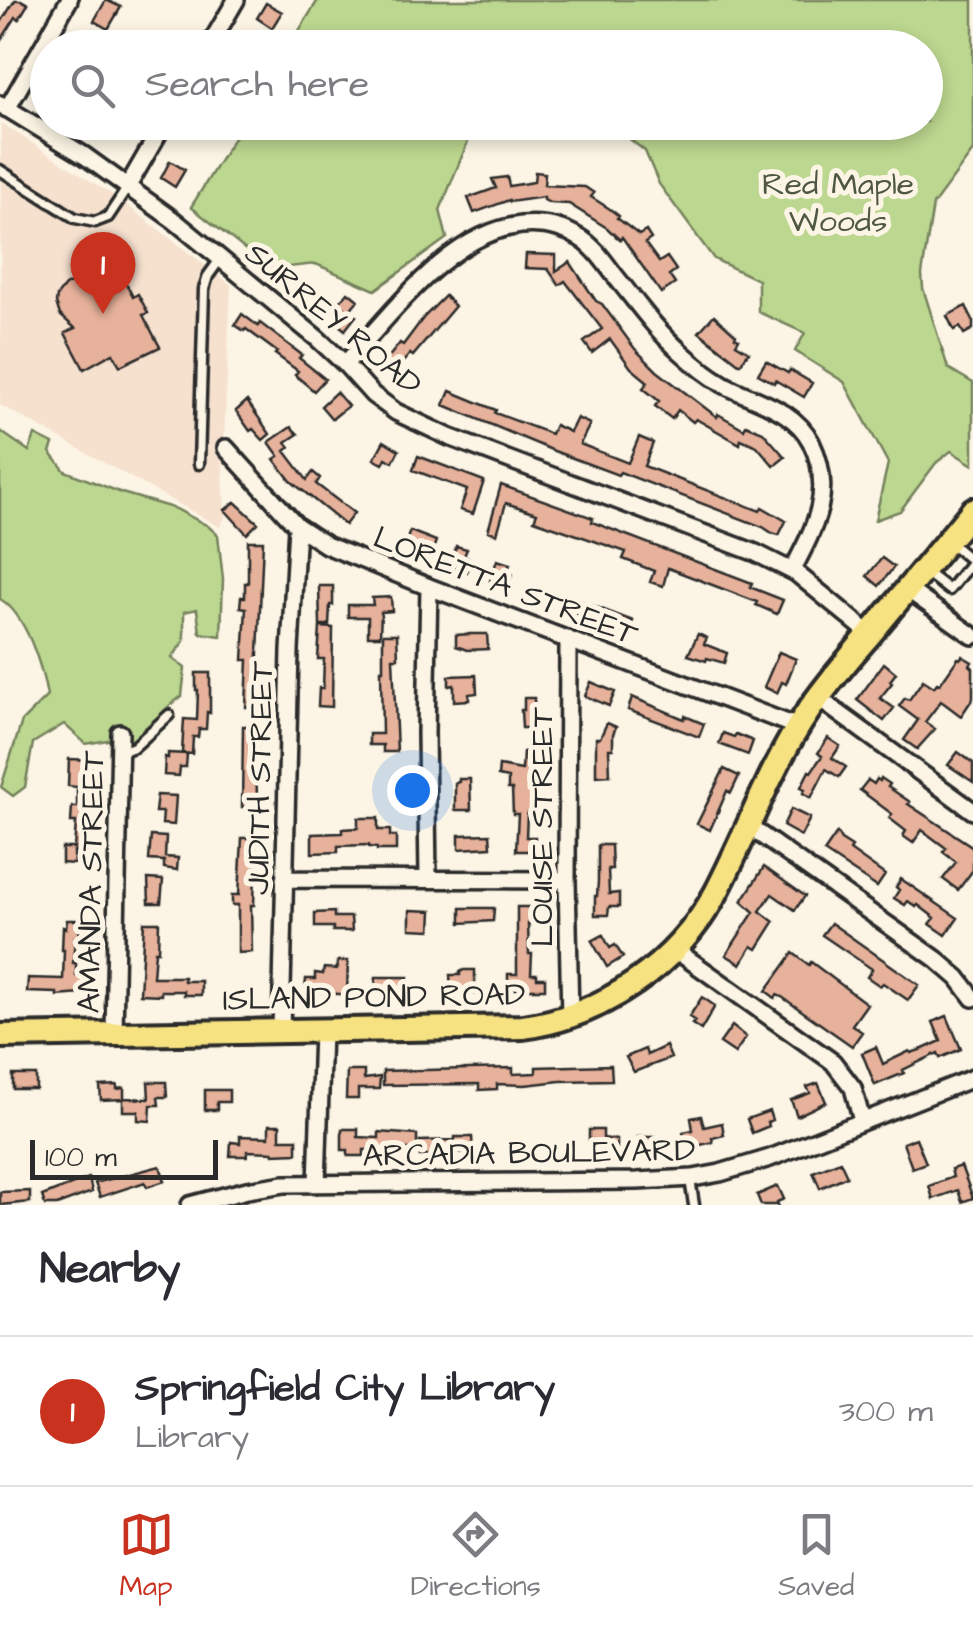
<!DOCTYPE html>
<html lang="en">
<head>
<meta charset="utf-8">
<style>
	body { margin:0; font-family:"Architects Daughter",sans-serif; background:#f2f2f3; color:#2b2b33 }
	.scale { position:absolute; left:30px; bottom:25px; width:188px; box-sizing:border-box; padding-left:10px; border:5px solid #2b2b2b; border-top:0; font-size:28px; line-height:35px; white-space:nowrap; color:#2b2b2b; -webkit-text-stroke:8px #fcf5e5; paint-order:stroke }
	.you { position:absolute; left:412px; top:790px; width:35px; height:35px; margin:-25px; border:8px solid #fff; border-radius:50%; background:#1a73e8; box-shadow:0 0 0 15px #1a73e833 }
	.badge { display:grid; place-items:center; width:65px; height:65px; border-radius:50%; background:#c8321e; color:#fff; font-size:32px; font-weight:700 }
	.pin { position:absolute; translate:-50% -82px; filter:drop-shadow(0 2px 5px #0008) }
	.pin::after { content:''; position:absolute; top:52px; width:35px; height:30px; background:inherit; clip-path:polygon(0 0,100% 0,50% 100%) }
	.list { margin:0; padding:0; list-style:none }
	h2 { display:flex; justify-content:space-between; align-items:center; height:130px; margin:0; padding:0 40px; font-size:42px }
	h2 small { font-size:32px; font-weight:400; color:#7c7c81 }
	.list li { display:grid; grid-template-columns:65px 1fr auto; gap:30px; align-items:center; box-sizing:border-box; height:150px; padding:0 40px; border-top:2px solid #e1e1e2 }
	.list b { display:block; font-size:38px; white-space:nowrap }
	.list p { margin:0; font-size:32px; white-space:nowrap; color:#7c7c81 }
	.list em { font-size:32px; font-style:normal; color:#7c7c81 }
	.icon { flex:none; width:55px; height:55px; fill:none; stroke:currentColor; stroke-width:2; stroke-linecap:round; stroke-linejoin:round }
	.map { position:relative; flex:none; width:973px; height:1205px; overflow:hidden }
	.search { position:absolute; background:#fff; box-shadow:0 5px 15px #0003; left:30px; right:30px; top:30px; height:110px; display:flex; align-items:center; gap:25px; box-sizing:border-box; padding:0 35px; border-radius:55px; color:#7c7c81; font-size:38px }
	.sheet { height:280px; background:#fff }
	nav { display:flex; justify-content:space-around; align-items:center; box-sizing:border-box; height:140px; border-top:2px solid #e1e1e2; background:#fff; font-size:28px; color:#7c7c81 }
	nav a { display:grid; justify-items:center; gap:5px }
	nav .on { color:#c8321e }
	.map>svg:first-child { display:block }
</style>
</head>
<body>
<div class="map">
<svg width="973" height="1205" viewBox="0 0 973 1205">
	<rect width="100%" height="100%" fill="#fcf5e5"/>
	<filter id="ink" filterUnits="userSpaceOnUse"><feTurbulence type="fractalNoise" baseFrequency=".01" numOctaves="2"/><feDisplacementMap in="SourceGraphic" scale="20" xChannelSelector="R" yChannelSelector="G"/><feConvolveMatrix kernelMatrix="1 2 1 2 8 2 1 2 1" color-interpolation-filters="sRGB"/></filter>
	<g filter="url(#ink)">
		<!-- built -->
		<path fill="#f6e1cf" d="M1,123L119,199L231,285L223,463L225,517L220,527L0,405Z"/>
		<!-- green -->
		<path fill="#bcd78f" stroke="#74815d" stroke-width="2.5" d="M318,0H973V151L933,205L922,274L923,288L948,368L973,383V465L951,451L936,463L900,511L875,520L888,463L844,382L795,351L805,333L758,312V280L714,259L659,184L645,151L609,123L926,122V48L289,47Z
			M243,123V122L535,123L469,139L440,210L447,238L375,290L316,264L270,269L191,207Z
			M0,431L29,451L35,435L53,444L50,452L65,471L122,493L176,509L208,526L218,535L223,579L221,636L200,633L197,609L184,612V641L172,658L185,668L182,696L168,707L134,745L113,739L86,744L64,724L33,743L25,787L13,796L1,787L22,721L47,696C42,667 26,614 0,599Z"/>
		<!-- building -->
		<path fill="#e7b29b" stroke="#2b2b2b" stroke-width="2.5" d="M15,0H21L28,4L19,19L16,17L0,42V24Z
			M106,0L121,7L108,29L94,21Z
			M266,3L282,12L272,28L257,18Z
			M170,161L185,170L175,187L161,178Z
			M535,172L545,173L544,185L585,187L594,193L591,197L610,209L619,216L617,218L639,235L646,231L651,239L645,243L659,262L667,257L676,270L669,275L675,284L661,293L622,237L620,240L607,228L569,204L550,203L544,200V197L510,202L509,200L474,213L468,198L496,188L492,179L507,177L509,186L534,182Z
			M526,254L556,255V271L570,262L596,301L602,304L635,349L657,371L717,417L718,414L744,429L746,425L763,432L785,457L774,466L757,446L741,439L740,444L696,419L693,422L678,410L672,419L655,406L659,401L643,388L648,382L631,368L610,339L592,353L584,342L602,329L565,281L559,285L548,269L525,268Z
			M114,260L133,297L138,294L148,313L143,315L160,347L120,366L113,353L84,369L65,333L75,328L60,315L56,303L57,296L65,286L71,283L105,289L95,271Z
			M348,292L358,300L349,311L356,316L345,330L333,320L344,307L339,303Z
			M445,296L455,306L413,356L410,354L398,368L395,365L391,370L384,363L400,343L403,345L424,317Z
			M966,306L973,321V329L964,334L960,327L954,330L947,316Z
			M242,314L258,326L260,323L302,355L299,358L325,379L314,391L295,375L298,371L275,354L277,352L246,329L244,331L235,325Z
			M714,315L736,335L735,337L739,339L736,344L749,352L740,364L699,332Z
			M766,361L788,373L790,370L812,383L804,397L775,380L774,383L758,374Z
			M450,391L496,410L495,413L551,434L555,425L570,432L577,418L590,424L580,444L628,463L639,437L653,443L644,466L760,511L762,507L786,521L779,535L772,533L763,527L620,472L618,475L554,451L444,405Z
			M336,392L348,406L332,419L321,406Z
			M247,401L270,434L263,440L253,429L250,431L236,411Z
			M291,427L298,434L286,442L290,447L285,451L307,480L313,472L320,478L316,484L354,513L345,525L291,481L274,459L279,456L269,442Z
			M384,441L399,450L393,462L386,458L383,464L374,459Z
			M418,456L484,481L473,514L460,510L467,490L413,470Z
			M501,485L593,518L592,522L752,583L750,587L783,600L777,614L756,605L757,602L668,568L663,586L650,582L654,571L623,559L626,552L534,520L537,513L506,503L497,534L488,531Z
			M235,502L258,523L247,534L225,510Z
			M410,531L436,541L431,556L404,546Z
			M248,541H263L257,676H260V707H246L248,660H243L246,608L240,607L241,597H245V583H248Z
			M456,546L467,549L464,556L471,559L467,572L450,566Z
			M882,558L894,567L879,586L867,576Z
			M497,560L510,564L507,573L512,574L508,588L490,581Z
			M319,586H333V605H330L329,625H320Z
			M391,597L392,611L381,612L380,636H368V617H348V605H373L372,598Z
			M575,599L633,621L627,634L570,612Z
			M320,627L333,628L332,707L318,706L319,688H323L324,659H318Z
			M383,634H397L398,658H393L397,752H383V745H369V734H382L381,670H383Z
			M470,634H487L488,649L467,650L456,646V635Z
			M698,634L707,638L704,644L727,653L724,663L707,658L706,661L688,655Z
			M779,652L796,659L786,684L782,682L777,693L764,687Z
			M962,656L972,662L970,665L973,668V698L961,716L941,701L925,722L935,729L917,749L904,740L918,720L899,706L905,698L909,700L923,680L934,687L937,683L940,684L958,658L960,659Z
			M884,663L896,673L890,681L892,683L880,698L894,708L884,721L857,700Z
			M196,673H210V713L207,712L206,729H199L198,737H193L192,754L182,753L184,719L197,720L198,690H196Z
			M476,675L477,693L469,694V700L454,701V685L449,686V676Z
			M591,682L615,692L609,706L585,696Z
			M632,697L684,719L685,716L704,724L699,737L628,710Z
			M524,698H534L535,728H522L521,710H524Z
			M607,723L616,727L613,734V749H609L610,775L596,776V738H600Z
			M243,726H256L257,807H242Z
			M723,733L734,737L736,734L753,741L748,755L719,744Z
			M828,738L840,746L832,758L846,767L839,777L826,769L811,798L803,793L805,789L801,787L809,771L811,772L822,756L818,753Z
			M527,751H537V771H534L536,813H527L526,837H535V851H516L518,814H513L512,789H508V778L498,776L499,766L522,770L523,752Z
			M958,752L973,763V782L948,765Z
			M168,753L187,754L186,767H180L179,776L164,775L165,757L168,758Z
			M69,759L91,760L92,768L90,809H87L86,834H89L88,852L74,851V864L62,863V848H74L76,822H71L72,807H77V787L68,786Z
			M724,769L739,776L731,793L727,791L710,830L697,824Z
			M881,778L890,784L888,787L910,802L908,804L973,847V870L958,890L943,879L956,862L943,852L946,848L922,830L913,843L903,836L906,831L889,818L892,814L860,790L868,780L874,784L877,779L880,781Z
			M459,779H470L471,810H455V783L459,782Z
			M157,795L176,796L174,825L162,824L163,812H155Z
			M791,809L810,818L801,836L783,826Z
			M358,818H378V830H390V836H396V850H377V848L369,847V845L338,846V852L312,853V834L342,833V829L358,828Z
			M837,833L841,840L852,847L850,850L885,875L877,887L824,852Z
			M490,834L491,847L459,849V835Z
			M151,836L166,837L165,857L178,858L177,870L164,868V861L149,860Z
			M242,838H256L254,905H251L252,952L238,953V905H232V895H239Z
			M598,845H611L612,869H608L609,894L619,893V907H609L608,915H595V896H597L598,881Z
			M764,867L805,896L795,910L772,894L760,911L774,922L757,949L752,946L741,964L726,955L754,912L742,901Z
			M148,879L163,880L161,903H149Z
			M901,879L958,918L946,935L930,924L935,918L918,905L916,907L908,901L905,905L894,898L899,890L896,887Z
			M517,907H537L535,924H528L529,954H532L531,974H537V978H545V989H508V974H517Z
			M461,908H494L493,921L461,923Z
			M410,910L432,911L431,930L410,929Z
			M334,912V917H351L352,931H333V927H315V913Z
			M67,920H80L79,938L75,937L73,963H76V976L83,977L82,994L57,996V993L27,992L28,978L63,979L64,950H62L63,927L66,928Z
			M144,922H159L158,951H155L153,977H184V981H201V995H184V991H161V995L140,994Z
			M831,923L919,985L908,1000L883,983L880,986L867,977L872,969L822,935Z
			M603,935L610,948L615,945L623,957L607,967L592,941Z
			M793,953L809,965L811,962L867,1004L852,1025L862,1032L852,1046L782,997L777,995L775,998L766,991Z
			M338,961H348L347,995L305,990L306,979H315V973L323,974L324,968L337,969Z
			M464,970H475V994L451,991L450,975H460V972Z
			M376,977H408L407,995L375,993Z
			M702,997L715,1006L701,1030L692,1024L695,1021L689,1017Z
			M947,1016L961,1049L940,1058L938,1053L903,1070L904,1073L875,1085L862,1053L876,1047L883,1064L910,1051L911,1053L923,1049L941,1041L933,1022Z
			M732,1026L746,1037L735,1053L720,1043Z
			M666,1046L671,1058L634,1072L626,1057L645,1049L647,1055Z
			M611,1065L612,1080L560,1081L525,1085L497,1084V1089L479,1090V1084L383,1085V1071L513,1068V1074L536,1073V1067Z
			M347,1071H364V1079L380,1077L379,1089H358V1099H346Z
			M13,1075H36V1089H13Z
			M148,1082H166L167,1097H158L159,1105H151L150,1121L138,1120V1111H123V1099L101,1100L100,1086L117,1085V1089L124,1088V1098L149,1099Z
			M818,1083L826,1102L797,1116L791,1100L810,1093L807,1087Z
			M205,1090H229V1102H217V1110H205Z
			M769,1111L772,1120L767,1122L769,1126L752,1133L747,1119Z
			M701,1116L704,1127L722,1123L724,1135L712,1138L713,1142L696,1146L695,1139L685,1142L683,1132L693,1130L691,1118Z
			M269,1125H280V1139H297V1153L273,1154V1152L247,1151V1156H230L231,1142L240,1143V1136L269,1137Z
			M342,1129H358V1137L379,1138V1132L417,1135V1149H401V1155L384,1154V1150H364V1156H348V1150H342Z
			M589,1130H603V1138L617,1140V1152H606V1156H593V1140H589Z
			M455,1137H472L473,1152L438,1153V1155L420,1156V1141L455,1140Z
			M638,1137H657L658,1154H639Z
			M916,1138L926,1163L912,1168L903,1143Z
			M840,1161L847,1176L820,1188L813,1172Z
			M160,1166L165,1181L147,1187L145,1182L100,1197L95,1183Z
			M961,1166L973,1198L962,1202L958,1190L933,1199L929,1186L953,1177L951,1169Z
			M89,1178L92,1192L57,1205H45L42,1196Z
			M778,1186L784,1199L777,1202L778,1205H761L757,1195Z
			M30,1191V1202L0,1205V1192Z"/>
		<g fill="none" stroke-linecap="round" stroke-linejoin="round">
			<defs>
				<path id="service" d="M0,170L75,218L95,222L108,217L128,187
					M199,464L204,289L208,276L221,258
					M927,573L949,590L972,561L949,542
					M120,752L134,747L169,715
					M690,1179L694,1205"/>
				<path id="minor" d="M208,48L236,0
					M0,104L85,156L175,221L318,339L345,364L373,395L396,412L449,437L756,553L796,573L870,634
					M7,109L69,0
					M128,186L165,122
					M345,364C392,314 449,233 521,225C542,223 563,227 580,238C595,247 605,263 616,277C637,303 656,330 681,352C694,364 708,375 723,384C753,401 794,408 811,442C835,491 815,527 792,571
					M226,448L297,526L326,545L429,587L798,727
					M907,589L973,636
					M568,639L567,880L570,1016
					M818,698L973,811
					M747,825L936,959L958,978L973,998
					M428,878L426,732L429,587
					M284,879L567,880
					M674,949L833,1062L853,1088L862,1121
					M281,1032L290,650L297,526
					M114,1033L120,733
					M317,1184L322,1031
					M190,1205L247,1190L284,1184L637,1181L693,1178L720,1173L770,1158L973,1078"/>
				<path id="primary" d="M0,1036L523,1027C604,1016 677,964 716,893C748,832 770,767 809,710C828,683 849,658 871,633C905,592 939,551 973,510"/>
			</defs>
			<!-- service casing -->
			<use href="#service" stroke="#2b2b2b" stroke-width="15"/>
			<!-- minor casing -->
			<use href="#minor" stroke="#2b2b2b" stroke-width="22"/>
			<!-- primary casing -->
			<use href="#primary" stroke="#2b2b2b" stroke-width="30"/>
			<!-- service -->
			<use href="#service" stroke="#fcf5e5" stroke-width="8"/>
			<!-- minor -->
			<use href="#minor" stroke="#fcf5e5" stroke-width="15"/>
			<!-- primary -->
			<use href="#primary" stroke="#f7e281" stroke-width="22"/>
		</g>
	</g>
	<g text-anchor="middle" stroke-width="10" stroke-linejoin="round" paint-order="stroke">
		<!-- park labels -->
		<g font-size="32" fill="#4f5644" stroke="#fcf5e5">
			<text x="838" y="194">Red Maple<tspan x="838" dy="37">Woods</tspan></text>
		</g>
		<!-- street labels -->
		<g font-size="32" fill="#2b2b2b" stroke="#fcf5e5">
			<text transform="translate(334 318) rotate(40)" y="11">SURREY ROAD</text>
			<text transform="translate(506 585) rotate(21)" y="11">LORETTA STREET</text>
			<text transform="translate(259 778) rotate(-89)" y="11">JUDITH STREET</text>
			<text transform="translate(541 827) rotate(-90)" y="11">LOUISE STREET</text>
			<text transform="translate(90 882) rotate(-89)" y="11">AMANDA STREET</text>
			<text transform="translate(374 996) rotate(-1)" y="11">ISLAND POND ROAD</text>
			<text transform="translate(529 1152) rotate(-1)" y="11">ARCADIA BOULEVARD</text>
		</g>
	</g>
</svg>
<div class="scale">100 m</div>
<div class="you"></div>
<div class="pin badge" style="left:103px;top:314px">1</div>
<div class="search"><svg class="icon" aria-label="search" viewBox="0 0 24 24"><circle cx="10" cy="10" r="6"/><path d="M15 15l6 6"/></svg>Search here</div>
</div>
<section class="sheet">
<h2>Nearby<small></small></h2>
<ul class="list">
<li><span class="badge">1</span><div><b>Springfield City Library</b><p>Library</p></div><em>300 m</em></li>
</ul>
</section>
<nav>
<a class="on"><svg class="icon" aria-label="map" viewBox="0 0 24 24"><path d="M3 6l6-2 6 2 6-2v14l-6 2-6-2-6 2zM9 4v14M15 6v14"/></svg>Map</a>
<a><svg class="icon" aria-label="directions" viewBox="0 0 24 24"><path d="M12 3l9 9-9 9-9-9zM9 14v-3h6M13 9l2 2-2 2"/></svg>Directions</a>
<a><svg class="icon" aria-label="saved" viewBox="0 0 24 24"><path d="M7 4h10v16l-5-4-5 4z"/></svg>Saved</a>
</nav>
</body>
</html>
